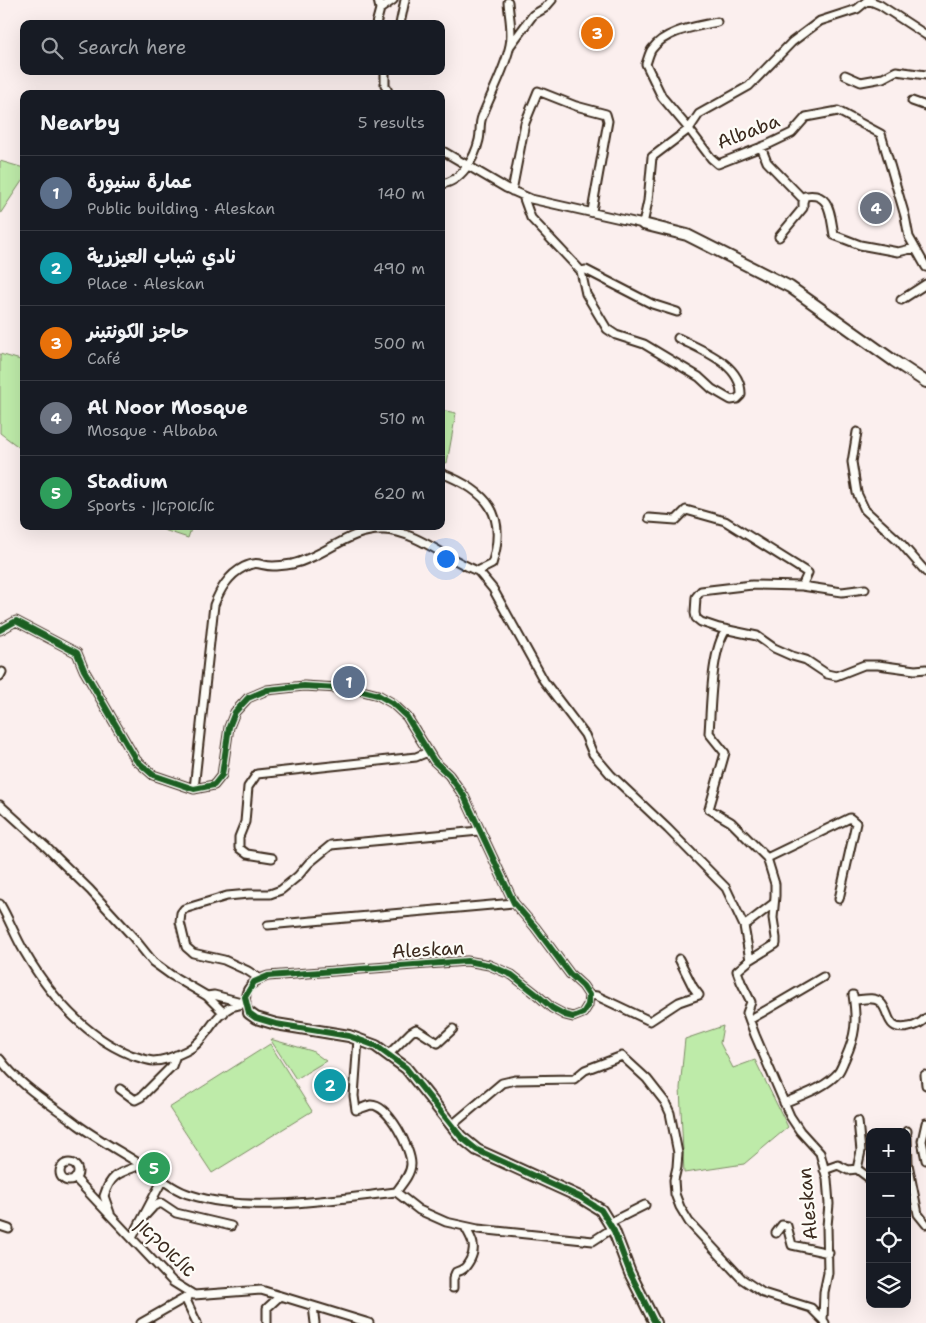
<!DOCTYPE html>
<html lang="en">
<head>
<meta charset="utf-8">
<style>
	body { margin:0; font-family:"Shantell Sans","Playpen Sans Arabic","Playpen Sans Hebrew",sans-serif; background:#20242c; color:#f1f3f6 }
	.controls { position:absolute; right:15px; bottom:15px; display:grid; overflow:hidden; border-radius:10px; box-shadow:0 5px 20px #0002 }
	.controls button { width:45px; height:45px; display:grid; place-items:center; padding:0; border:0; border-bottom:1px solid #363941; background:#171b24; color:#f1f3f6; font:25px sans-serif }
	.you { position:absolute; left:445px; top:558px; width:18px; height:18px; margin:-12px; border:4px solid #fff; border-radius:50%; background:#1a73e8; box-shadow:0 0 0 8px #1a73e833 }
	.badge { display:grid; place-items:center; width:32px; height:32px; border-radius:50%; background:#0f766e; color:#fff; font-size:16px; font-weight:700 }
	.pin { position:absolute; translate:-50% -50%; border:2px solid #fff; box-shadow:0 1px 5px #0006 }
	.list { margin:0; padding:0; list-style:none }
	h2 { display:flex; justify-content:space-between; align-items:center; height:65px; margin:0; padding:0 20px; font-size:21px }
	h2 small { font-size:16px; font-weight:400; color:#9ea1a6 }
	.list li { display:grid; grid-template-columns:32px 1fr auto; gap:15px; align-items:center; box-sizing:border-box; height:75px; padding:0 20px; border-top:1px solid #363941 }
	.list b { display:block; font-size:19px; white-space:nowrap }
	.list p { margin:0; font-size:16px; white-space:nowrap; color:#9ea1a6 }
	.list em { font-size:16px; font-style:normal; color:#9ea1a6 }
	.icon { flex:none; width:28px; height:28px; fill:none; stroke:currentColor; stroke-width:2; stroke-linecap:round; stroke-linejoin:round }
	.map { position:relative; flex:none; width:926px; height:1323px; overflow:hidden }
	.search { position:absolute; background:#171b24; box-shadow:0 5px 20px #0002; left:20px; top:20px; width:425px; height:55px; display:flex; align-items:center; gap:12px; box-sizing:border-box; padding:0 18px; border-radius:10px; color:#9ea1a6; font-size:19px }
	.panel { position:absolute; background:#171b24; box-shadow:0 5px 20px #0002; left:20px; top:90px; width:425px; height:440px; border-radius:10px }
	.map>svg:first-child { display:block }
</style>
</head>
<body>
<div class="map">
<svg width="926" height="1323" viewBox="0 0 926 1323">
	<rect width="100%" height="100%" fill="#fbefee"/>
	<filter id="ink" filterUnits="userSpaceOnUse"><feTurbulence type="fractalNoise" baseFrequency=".02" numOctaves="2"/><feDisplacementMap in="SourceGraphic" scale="10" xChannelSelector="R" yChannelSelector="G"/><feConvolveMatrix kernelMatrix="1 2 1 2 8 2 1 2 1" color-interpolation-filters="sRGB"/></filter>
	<g filter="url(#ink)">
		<!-- green -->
		<path fill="#beeba9" stroke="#7c8a64" d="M0,161L24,168V178L0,214Z
			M0,354L24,361V451L0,433Z
			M441,410L456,413L447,463L441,462Z
			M152,526H192L188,538Z
			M723,1026L720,1043L733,1068L755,1060L788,1127L744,1164L684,1173L680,1088L685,1039Z
			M270,1039L312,1051L326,1061L296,1079Z
			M270,1044L312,1111L212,1173L169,1108Z"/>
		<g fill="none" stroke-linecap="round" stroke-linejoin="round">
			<defs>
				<path id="street" d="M380,9L393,0
					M717,22C695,27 666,30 652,49C649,53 648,59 646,64L662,97L689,129L699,114L749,86L792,42L820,21L857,9L868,0L880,5L926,35
					M376,24L380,9L378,0
					M400,24L405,0
					M510,46L533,15L545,8L552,0
					M385,71V85L389,94
					M845,75L861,82L883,78L896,71L926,75
					M912,101L926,106
					M761,147L767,162L801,197C831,189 830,214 834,235L860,245L898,252L915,248
					M441,150L506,188L531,199L643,224L648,201L652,157L689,129L711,158L718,164L769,144L792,133L806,117L838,111L881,134L905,216L909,237L926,267
					M441,184C461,182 475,158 479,140C481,132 479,124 482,117C491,93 505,70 510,45C513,31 509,16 508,2
					M512,191L525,123L538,91L576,106L606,114L608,121L592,211
					M523,196L531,218L581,271L586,294L607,329L616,335L644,344L699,377L712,389L724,396L731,400L737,399L741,395C742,364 701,350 678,338
					M779,237L803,208V202L805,196
					M581,271L586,270L652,304L677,312
					M901,300L926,284
					M857,432L852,462L857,493L865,510L899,541L926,572
					M649,518L676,520L686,510L725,521L808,573L802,586L752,585L701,591L696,597L695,613L696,618L701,622L719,628L757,636L774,648L792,656L806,660L827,674L836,676L864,665H878L915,670L926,669
					M478,571L493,589L544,681L585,735L593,754L611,775L668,829L726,888L744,926L750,960
					M802,586L842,592L865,589
					M0,630L16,621L77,653L84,670L136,760L153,775L194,789L214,785L222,775L229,727L235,712L248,698L267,690L304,686L355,689L378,695L392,703L407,717L434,761L449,775L464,796L514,903L535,927L570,974L583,986L589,995L588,1005L583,1013L573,1017L565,1015L552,1008L535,993L512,975L489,965L467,961L268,976C249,982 240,993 249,1013
					M726,630C711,651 711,706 709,733L725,753L709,809L731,822L767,858L775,884V896L773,918L776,938V944L750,960L737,971L741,982L751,1002L747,1013L755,1035L790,1116L800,1131L820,1153L827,1179L829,1204L827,1226L828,1273L824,1292L823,1320L825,1323
					M0,676L2,672
					M194,789L214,605C220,590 228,575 244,567C258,560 260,566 273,566C279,566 286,565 292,564C325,557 349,528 384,530C416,531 448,560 478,571L492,564C508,514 487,491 441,473
					M0,805L45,846L90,890L133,937L153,962L171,975L207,996L224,1013
					M272,858L247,854L239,848V837L245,822L248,787L257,774L416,757L428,752
					M767,858L850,818L856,823L839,899
					M0,904C9,919 15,936 24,951C49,994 84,1036 131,1055C138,1057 145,1060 153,1061C164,1061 176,1056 186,1051C206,1042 212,1016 231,1007C236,1005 241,1005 246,1003
					M268,925L514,903
					M744,926L774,903
					M260,979L248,971L224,960L193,953L186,947L180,922L181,913L184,909L227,896L249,894H270L281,890L298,876L309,863L331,845L479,831
					M589,995L597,996L650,1021L679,1002L699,995L693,987L679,959
					M207,996L214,995L245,1003
					M854,1000C861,1000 874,996 880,1002C891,1012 885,1032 909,1027C917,1026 921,1023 926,1018
					M751,1019L823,977
					M389,1054L411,1032L416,1029L438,1043L453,1029
					M0,1059C21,1087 51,1104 78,1125C99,1140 121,1152 143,1166C158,1176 173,1190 191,1195C250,1214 336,1199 396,1192C402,1184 411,1174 411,1164C411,1149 389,1105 371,1105C366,1106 360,1109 356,1110L354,1096L358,1039
					M925,1075L926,1085
					M120,1089L135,1100L141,1097L172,1066L176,1055
					M784,1103C802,1095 825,1088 838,1073C841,1069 843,1063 845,1059C856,1035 857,1021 853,995
					M926,1123L922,1141L926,1160
					M451,1126L502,1083L515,1080L574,1079L585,1070L622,1056L647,1079L665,1102L670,1113L678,1153L677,1167L674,1180L675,1194L680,1207L689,1222L742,1279L763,1293L811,1308L823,1320
					M907,1131V1132
					M907,1137L908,1164L918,1214L926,1224
					M60 1172a9 9 0 1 1 18 0a9 9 0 1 1-18 0Z
					M857,1169L861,1151L858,1121
					M824,1170L838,1165L848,1170L857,1169L869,1178L870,1182
					M75,1178L173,1282L194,1295L261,1290L369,1323
					M396,1192L419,1210L446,1222L478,1229L593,1241L613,1228
					M110,1213L104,1196C111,1173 120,1173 141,1165
					M143,1218L154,1206L161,1203L176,1213L231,1226
					M609,1223L645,1205
					M0,1226L9,1229
					M776,1233L782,1225L787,1226L792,1245L829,1253
					M132,1238L163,1179
					M453,1288V1279L456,1272C464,1270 466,1267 470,1260C477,1247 472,1239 465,1227
					M189,1296L185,1298L197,1323
					M313,1306L315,1323
					M141,1323L185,1298
					M267,1323V1308L280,1296"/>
				<path id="secondary" d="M643,224L687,235L790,287L894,361L926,382
					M249,1013L256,1018L276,1024L349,1036L376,1046L406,1068L461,1137L477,1150L580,1197L601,1210L614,1231L630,1273L655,1323"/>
			</defs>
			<!-- street casing -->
			<use href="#street" stroke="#3b2a1e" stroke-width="11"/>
			<!-- secondary casing -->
			<use href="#secondary" stroke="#3b2a1e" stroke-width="14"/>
			<!-- street -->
			<use href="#street" stroke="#fdfcf7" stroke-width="7"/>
			<!-- secondary -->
			<use href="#secondary" stroke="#fdfcf7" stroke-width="10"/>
			<defs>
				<path id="cycleway" d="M0,630L16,621L77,653L84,670L136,760L153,775L194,789L214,785L222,775L229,727L235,712L248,698L267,690L304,686L355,689L378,695L392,703L407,717L434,761L449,775L464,796L514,903L535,927L570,974L583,986L589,995L588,1005L583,1013L573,1017L565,1015L552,1008L535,993L512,975L489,965L467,961L268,976L254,982L245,997L249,1013L256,1018L276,1024L349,1036L376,1046L406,1068L461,1137L477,1150L580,1197L601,1210L614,1231L630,1273L655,1323"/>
			</defs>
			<!-- cycleway casing -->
			<use href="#cycleway" stroke="#fdfcf7" stroke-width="9"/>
			<!-- cycleway -->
			<use href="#cycleway" stroke="#1b5e20" stroke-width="6"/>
		</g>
	</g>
	<g text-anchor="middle" stroke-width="4.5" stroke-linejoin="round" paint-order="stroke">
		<!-- street labels -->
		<g font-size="19" fill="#3b2a1e" stroke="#fdfcf7">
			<text transform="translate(748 131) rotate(-21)" y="7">Albaba</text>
			<text transform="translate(428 949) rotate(-3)" y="7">Aleskan</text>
			<text transform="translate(807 1204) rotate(-95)" y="7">Aleskan</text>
			<text transform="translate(166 1247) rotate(44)" y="7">אלאסקאן</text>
		</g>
	</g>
</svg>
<div class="controls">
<button>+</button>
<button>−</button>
<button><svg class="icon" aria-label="locate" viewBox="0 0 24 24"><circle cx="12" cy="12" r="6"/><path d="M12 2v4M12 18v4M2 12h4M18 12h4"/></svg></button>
<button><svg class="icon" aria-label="layers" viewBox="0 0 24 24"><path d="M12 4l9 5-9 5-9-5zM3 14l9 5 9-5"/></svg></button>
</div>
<div class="you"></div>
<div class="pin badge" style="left:349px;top:682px;background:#5c6f8a">1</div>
<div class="pin badge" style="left:330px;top:1085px;background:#0f9aa8">2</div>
<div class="pin badge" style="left:597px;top:33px;background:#e8710a">3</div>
<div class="pin badge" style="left:876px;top:208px;background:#6b7280">4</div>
<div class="pin badge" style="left:154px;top:1168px;background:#2e9e5b">5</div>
<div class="search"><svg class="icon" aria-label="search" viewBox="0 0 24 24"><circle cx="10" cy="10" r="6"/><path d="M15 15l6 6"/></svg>Search here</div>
<section class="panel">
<h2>Nearby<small>5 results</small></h2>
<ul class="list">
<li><span class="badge" style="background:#5c6f8a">1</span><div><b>عمارة سنيورة</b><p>Public building · Aleskan</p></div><em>140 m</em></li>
<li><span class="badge" style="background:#0f9aa8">2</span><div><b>نادي شباب العيزرية</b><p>Place · Aleskan</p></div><em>490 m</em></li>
<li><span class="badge" style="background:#e8710a">3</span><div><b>حاجز الكونتينر</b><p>Café</p></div><em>500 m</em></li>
<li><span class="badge" style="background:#6b7280">4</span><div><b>Al Noor Mosque</b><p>Mosque · Albaba</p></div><em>510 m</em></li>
<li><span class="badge" style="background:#2e9e5b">5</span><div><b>Stadium</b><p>Sports · אלאסקאן</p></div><em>620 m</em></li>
</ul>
</section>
</div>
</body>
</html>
